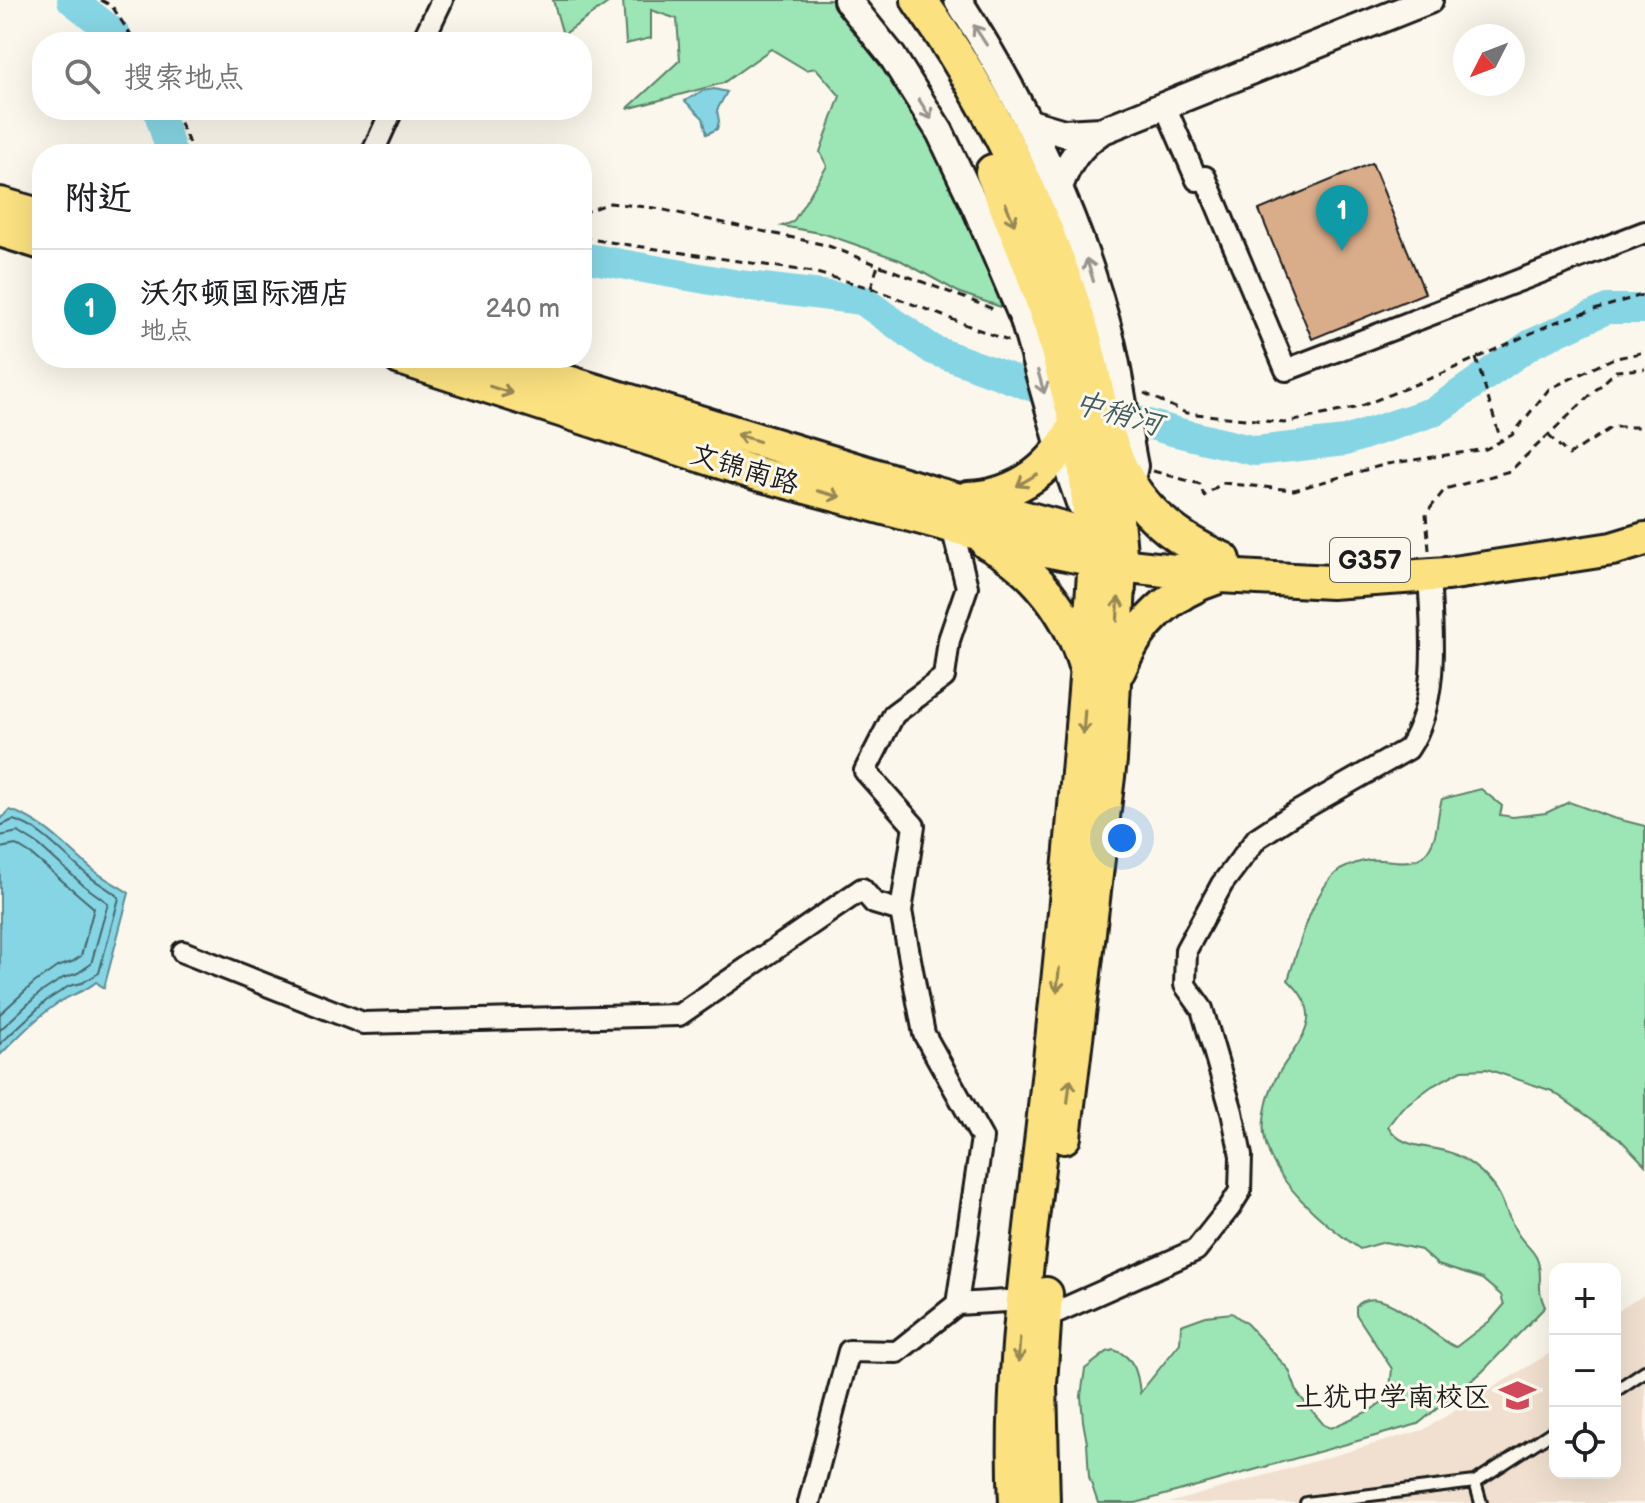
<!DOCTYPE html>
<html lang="zh">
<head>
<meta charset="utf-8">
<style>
	body { margin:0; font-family:"Balsamiq Sans","LXGW WenKai TC",sans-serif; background:#f2f2f2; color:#202124 }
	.controls { position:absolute; right:24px; bottom:24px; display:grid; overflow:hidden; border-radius:16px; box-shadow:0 8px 32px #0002 }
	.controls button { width:72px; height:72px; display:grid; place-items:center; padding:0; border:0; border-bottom:2px solid #e0e0e0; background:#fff; color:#202124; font:40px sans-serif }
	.compass { position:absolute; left:1453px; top:24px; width:72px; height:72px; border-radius:50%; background:#fff; box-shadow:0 8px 32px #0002; rotate:228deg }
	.you { position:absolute; left:1122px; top:838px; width:28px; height:28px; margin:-20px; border:6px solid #fff; border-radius:50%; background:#1a73e8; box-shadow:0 0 0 12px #1a73e833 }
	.badge { display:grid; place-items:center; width:52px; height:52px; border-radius:50%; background:#ea580c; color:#fff; font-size:26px; font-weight:700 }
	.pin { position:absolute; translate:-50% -66px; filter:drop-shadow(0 2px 4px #0008) }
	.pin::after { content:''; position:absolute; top:42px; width:28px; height:24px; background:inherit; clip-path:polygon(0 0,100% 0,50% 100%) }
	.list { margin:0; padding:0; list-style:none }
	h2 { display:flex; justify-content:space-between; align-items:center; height:104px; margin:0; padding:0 32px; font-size:34px }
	h2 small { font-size:26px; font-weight:400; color:#757577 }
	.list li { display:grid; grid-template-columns:52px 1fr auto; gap:24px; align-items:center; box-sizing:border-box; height:120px; padding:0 32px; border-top:2px solid #e0e0e0 }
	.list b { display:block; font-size:30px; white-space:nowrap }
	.list p { margin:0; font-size:26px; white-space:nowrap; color:#757577 }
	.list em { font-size:26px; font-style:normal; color:#757577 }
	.icon { flex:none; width:44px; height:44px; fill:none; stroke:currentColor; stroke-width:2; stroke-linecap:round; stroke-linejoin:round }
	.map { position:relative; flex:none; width:1645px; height:1503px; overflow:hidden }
	.search { position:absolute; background:#fff; box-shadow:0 8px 32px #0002; left:32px; top:32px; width:560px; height:88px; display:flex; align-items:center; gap:20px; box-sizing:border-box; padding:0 28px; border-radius:32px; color:#757577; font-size:30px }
	.panel { position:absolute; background:#fff; box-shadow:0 8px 32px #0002; left:32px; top:144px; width:560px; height:224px; border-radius:32px }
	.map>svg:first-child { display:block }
</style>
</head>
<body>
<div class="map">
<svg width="1645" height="1503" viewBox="0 0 1645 1503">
	<rect width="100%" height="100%" fill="#fbf7ec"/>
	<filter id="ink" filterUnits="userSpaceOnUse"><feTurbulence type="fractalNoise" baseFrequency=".0125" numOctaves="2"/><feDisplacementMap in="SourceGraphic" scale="16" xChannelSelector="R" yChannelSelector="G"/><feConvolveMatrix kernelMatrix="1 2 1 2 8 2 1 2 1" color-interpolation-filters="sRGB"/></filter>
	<g filter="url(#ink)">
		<!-- built -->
		<path fill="#f1e0cf" d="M1645,1294V1503H1169L1423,1430L1555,1350V1473H1615V1313Z"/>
		<!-- green -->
		<path fill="#9ce5b4" stroke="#5c8068" stroke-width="2" d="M553,0H612L563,35Z
			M623,0H831C868,44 910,99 936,151C962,201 983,255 1004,308L960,293L900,260L825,234L782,226L793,222L827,166L820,152L840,96L816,68L806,70L771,49L723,83L627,109L680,60L677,19L651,10V38L626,44Z
			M1481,789L1502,806L1500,815L1513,817L1546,813L1569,802L1613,818L1645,826V1165L1620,1139L1552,1091L1487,1069L1462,1070L1432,1086L1402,1108L1388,1126C1402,1151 1431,1144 1454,1154C1467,1160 1479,1169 1489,1180C1504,1195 1506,1217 1518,1234C1523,1243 1533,1249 1537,1259C1544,1276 1535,1287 1545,1307L1482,1372L1418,1424L1136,1503H1098L1089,1477L1087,1443L1083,1421L1081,1396L1085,1369L1107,1352L1114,1350C1135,1357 1138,1374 1140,1393L1180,1343L1181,1325L1206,1316L1232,1313L1247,1324L1289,1370L1298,1394L1324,1425L1331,1428L1371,1410L1389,1397L1392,1369L1356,1314V1307C1379,1278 1433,1339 1456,1347L1491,1320L1504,1305L1501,1295L1482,1279L1438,1265L1421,1250L1385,1242L1360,1249C1325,1225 1269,1179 1264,1134C1262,1119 1268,1094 1275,1080C1293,1044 1332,1021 1288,980C1298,950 1313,888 1340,870C1348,866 1361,861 1369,860C1398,858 1423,874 1435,835C1438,823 1438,811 1442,799Z"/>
		<!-- water -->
		<path fill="#86d5e4" stroke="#5c8b94" stroke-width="2" d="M714,89L727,92L717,110L719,121L717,129L707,134L703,118L685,101L702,91Z
			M10,810C44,821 65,846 92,869C103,878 117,885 129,893L104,988L96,982C85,992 71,994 58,1003C37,1017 18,1037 0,1055V820Z"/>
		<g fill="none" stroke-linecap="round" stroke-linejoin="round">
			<!-- shore -->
			<path stroke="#46666c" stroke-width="2" d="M0,826L13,820C44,828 65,858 89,876C98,884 111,889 119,898L99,973L82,983L69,986L46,1001L0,1044
				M0,836L18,832L39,845L83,885L108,903L91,964L78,973L63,978L40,993L0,1030
				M0,848L16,845L32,855L94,908L81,956L72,962L57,967L34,983L0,1014"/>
			<!-- river -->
			<path stroke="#86d5e4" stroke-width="30" d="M72,0L114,33L120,42
				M158,110L172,154
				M582,257L739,285L862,300L933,350L1088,407L1176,432L1255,451L1345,441L1435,411L1531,344L1607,309H1645"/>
		</g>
		<!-- building -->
		<path fill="#d9ac8a" stroke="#1c1c1c" stroke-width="2" d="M1372,163L1425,293L1312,339L1259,210Z"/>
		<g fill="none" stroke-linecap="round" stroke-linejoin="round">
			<defs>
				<path id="service" d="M1615,1391L1645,1371
					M1475,1482L1481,1503
					M1306,1503L1475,1482L1555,1430"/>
				<path id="minor" d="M422,42L442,0
					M1165,106L1197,180L1205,177L1286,370L1645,232
					M372,154L392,110
					M901,911L924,1034L982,1138L957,1304
					M183,952L363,1023L679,1015L862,889L874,903L901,911L914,826L865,771L894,714L944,677L949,640L967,587L952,527
					M1043,1318L1196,1250L1230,1207L1240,1191L1241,1156L1232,1112L1202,1009L1185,985L1186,950L1222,884L1257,838L1292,815L1408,749C1440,701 1432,631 1429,575
					M809,1503L849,1351L897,1352L957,1304L1023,1300"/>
				<path id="tertiary" d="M847,0L892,56L940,132L977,210L1024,320L1059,443L1080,503
					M958,0C1026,106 1082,222 1112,345C1121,385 1126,426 1134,466L1130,484
					M1027,122L1064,133L1101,131
					M1059,187C1068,162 1079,146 1101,131L1429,0"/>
				<path id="primary" d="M0,204L42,216
					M0,230L42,243
					M400,358L758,474L1022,545L1120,565L1220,576L1331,582L1447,574L1612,549L1645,539
					M488,358L933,493L1115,542
					M968,498C1018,496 1056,467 1076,422
					M987,543C1035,568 1070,614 1085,666
					M1119,670C1138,623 1170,592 1218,577
					M1064,1137L1110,760L1120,565
					M1016,1503C1009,1374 1030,1244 1044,1116C1064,931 1082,746 1095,560
					M1043,1503L1040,1384L1046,1294"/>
				<path id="trunk" d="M919,0C991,101 1046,217 1083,336C1097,384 1101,437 1127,481C1149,518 1183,543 1223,560
					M993,172L1032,268L1052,328L1084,450L1095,560
					M1111,461L1120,565"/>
			</defs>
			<!-- service casing -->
			<use href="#service" stroke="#1c1c1c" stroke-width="16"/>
			<!-- minor casing -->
			<use href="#minor" stroke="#1c1c1c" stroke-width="26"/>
			<!-- tertiary casing -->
			<use href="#tertiary" stroke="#1c1c1c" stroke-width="32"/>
			<!-- primary casing -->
			<use href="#primary" stroke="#1c1c1c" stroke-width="38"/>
			<!-- trunk casing -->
			<use href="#trunk" stroke="#1c1c1c" stroke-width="40"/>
			<!-- path -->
			<path stroke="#1c1c1c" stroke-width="3" stroke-dasharray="8 6" stroke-linecap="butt" d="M101,0L112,6L135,42
				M174,110L194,154
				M582,213L610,203L655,208L826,245L996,310
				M582,238L813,272L871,288L1008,341
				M871,288L878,265
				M1476,358L1501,441
				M1144,393L1186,413L1285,423L1359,407L1441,374L1556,322L1645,294
				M1548,435L1569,455L1612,427H1645
				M1153,471L1200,484L1204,496L1222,483L1294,490L1387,464L1486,449L1512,435L1549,389L1612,359L1645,352
				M1429,550L1426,514L1445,489L1510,471L1616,371L1645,369"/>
			<!-- service -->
			<use href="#service" stroke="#fbf7ec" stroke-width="10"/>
			<!-- minor -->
			<use href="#minor" stroke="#fbf7ec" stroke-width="20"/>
			<!-- tertiary -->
			<use href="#tertiary" stroke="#fbf7ec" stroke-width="26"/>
			<!-- primary -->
			<use href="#primary" stroke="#fbe180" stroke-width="32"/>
			<!-- trunk -->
			<use href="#trunk" stroke="#fbe180" stroke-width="34"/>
		</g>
		<!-- one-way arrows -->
		<defs><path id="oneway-shaft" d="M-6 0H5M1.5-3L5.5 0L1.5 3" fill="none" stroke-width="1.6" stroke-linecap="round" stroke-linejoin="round" transform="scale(2)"/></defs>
		<g stroke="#97948e">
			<use href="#oneway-shaft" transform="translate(980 35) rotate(-123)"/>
			<use href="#oneway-shaft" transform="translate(925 109) rotate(58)"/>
			<use href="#oneway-shaft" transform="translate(1090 270) rotate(-107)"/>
			<use href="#oneway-shaft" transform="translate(1041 382) rotate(74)"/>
		</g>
		<g stroke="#978853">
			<use href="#oneway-shaft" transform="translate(1010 214) rotate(68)"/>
			<use href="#oneway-shaft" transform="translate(501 390) rotate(18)"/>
			<use href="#oneway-shaft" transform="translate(748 438) rotate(-163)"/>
			<use href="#oneway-shaft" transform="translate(1027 480) rotate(149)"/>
			<use href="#oneway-shaft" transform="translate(829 494) rotate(15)"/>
			<use href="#oneway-shaft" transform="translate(1118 609) rotate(-87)"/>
			<use href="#oneway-shaft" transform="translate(1084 722) rotate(94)"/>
			<use href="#oneway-shaft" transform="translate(1058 980) rotate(96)"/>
			<use href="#oneway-shaft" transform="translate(1069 1091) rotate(-83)"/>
			<use href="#oneway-shaft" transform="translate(1019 1350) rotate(94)"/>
		</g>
	</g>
	<!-- icons -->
	<defs>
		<symbol id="school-bare" viewBox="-9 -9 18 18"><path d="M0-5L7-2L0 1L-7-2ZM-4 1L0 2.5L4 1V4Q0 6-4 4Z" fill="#d1495b" stroke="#fbf7ec" stroke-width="2.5" paint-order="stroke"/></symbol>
	</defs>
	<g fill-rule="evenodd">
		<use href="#school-bare" x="1492" y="1370" width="51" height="51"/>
	</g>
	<g text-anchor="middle" stroke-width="6" stroke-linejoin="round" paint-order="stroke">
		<!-- shield labels -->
		<rect fill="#fbf7ec" stroke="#5f5e5a" stroke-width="2" x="1330" y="538" width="80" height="44" rx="6"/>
		<g font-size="26" font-weight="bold" fill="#1c1c1c">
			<text x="1370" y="569">G357</text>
		</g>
		<!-- street labels -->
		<g font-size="28" fill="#1c1c1c" stroke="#fbf7ec">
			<text transform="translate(745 468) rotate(17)" y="10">文锦南路</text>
		</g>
		<!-- poi labels -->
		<g font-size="28" fill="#1c1c1c" stroke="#fbf7ec" text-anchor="end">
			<text x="1491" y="1406">上犹中学南校区</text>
		</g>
		<!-- water labels -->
		<g font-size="30" font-style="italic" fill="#415d62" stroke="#fbf7ec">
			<text transform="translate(1118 413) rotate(16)" y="10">中稍河</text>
		</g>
	</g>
</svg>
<div class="controls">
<button>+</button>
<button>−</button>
<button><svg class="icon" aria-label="locate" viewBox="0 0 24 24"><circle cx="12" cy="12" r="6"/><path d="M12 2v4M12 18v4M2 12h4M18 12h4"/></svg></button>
</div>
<svg class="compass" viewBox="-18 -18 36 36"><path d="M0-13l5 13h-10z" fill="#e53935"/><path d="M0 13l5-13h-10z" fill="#757577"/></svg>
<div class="you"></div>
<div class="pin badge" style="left:1342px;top:251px;background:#0f9aa8">1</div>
<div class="search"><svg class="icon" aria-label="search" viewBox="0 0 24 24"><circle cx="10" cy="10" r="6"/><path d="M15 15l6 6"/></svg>搜索地点</div>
<section class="panel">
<h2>附近<small></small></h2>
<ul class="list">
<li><span class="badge" style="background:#0f9aa8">1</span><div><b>沃尔顿国际酒店</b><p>地点</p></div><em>240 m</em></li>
</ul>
</section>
</div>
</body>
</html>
